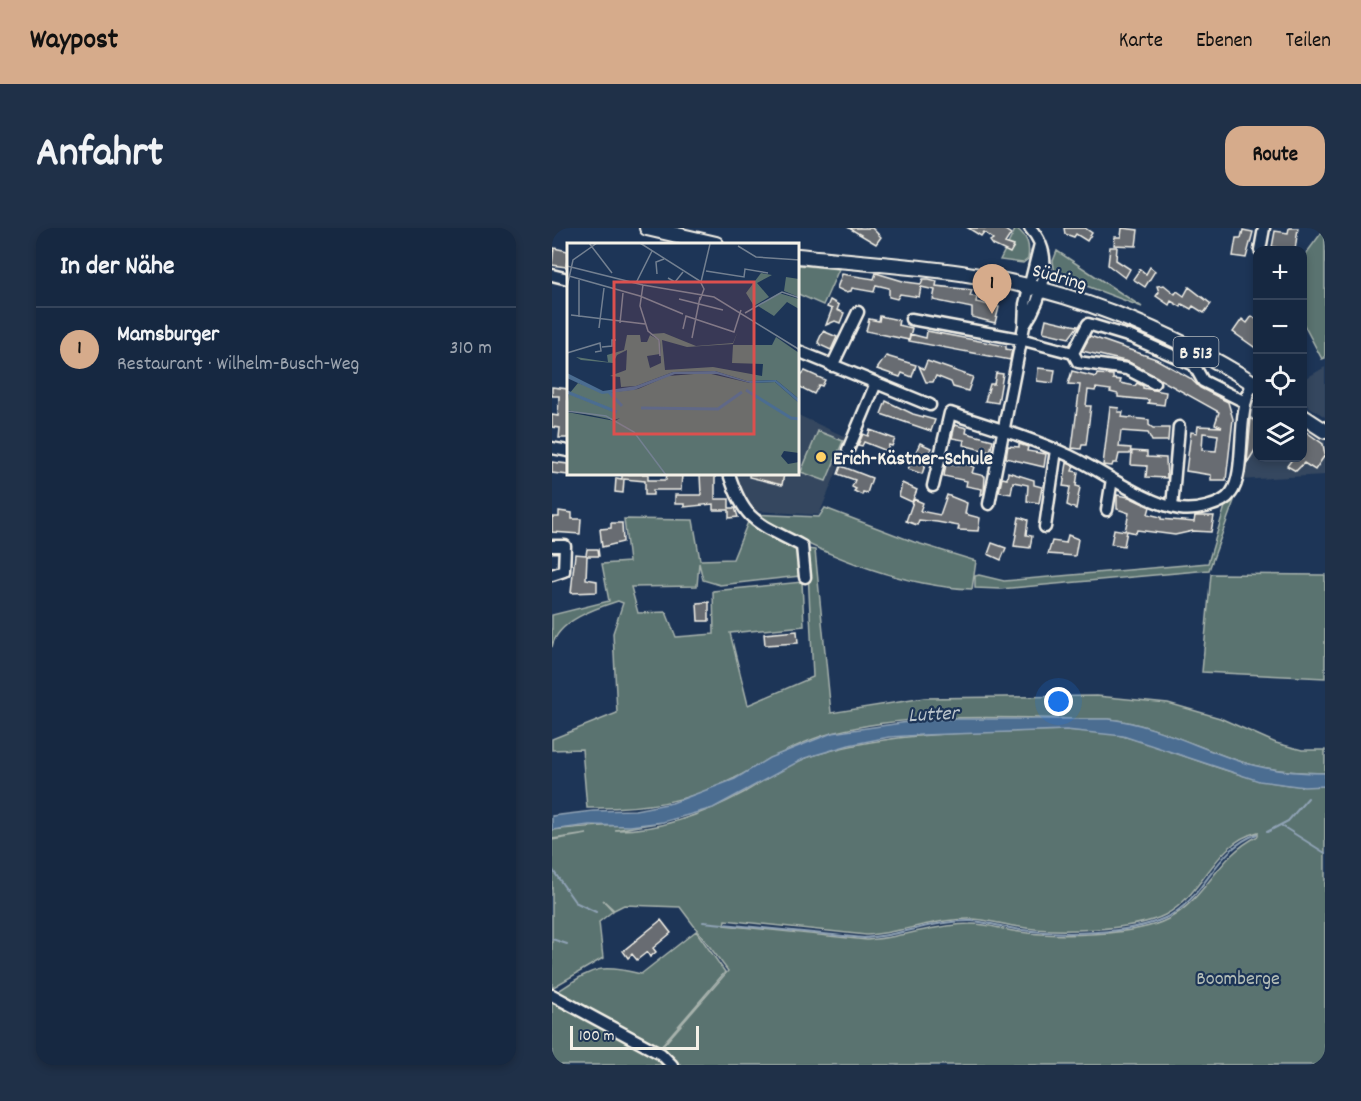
<!DOCTYPE html>
<html lang="de">
<head>
<meta charset="utf-8">
<style>
	body { margin:0; font-family:Dekko,sans-serif; background:#1f3048; color:#f1f3f6 }
	.controls { position:absolute; right:18px; top:18px; display:grid; overflow:hidden; border-radius:12px; box-shadow:0 3px 9px #0003 }
	.controls button { width:54px; height:54px; display:grid; place-items:center; padding:0; border:0; border-bottom:2px solid #35445a; background:#162841; color:#f1f3f6; font:30px sans-serif }
	.scale { position:absolute; left:18px; bottom:15px; width:129px; box-sizing:border-box; padding-left:6px; border:3px solid #f4f1e8; border-top:0; font-size:16px; line-height:21px; white-space:nowrap; color:#f4f1e8; -webkit-text-stroke:4px #1d3557; paint-order:stroke }
	.you { position:absolute; left:507px; top:474px; width:21px; height:21px; margin:-15px; border:4px solid #fff; border-radius:50%; background:#1a73e8; box-shadow:0 0 0 9px #1a73e833 }
	.badge { display:grid; place-items:center; width:39px; height:39px; border-radius:50%; background:#d6ab8b; color:#111; font-size:20px; font-weight:700 }
	.pin { position:absolute; translate:-50% -50px; filter:drop-shadow(0 2px 3px #0008) }
	.pin::after { content:''; position:absolute; top:32px; width:21px; height:18px; background:inherit; clip-path:polygon(0 0,100% 0,50% 100%) }
	.list { margin:0; padding:0; list-style:none }
	h2 { display:flex; justify-content:space-between; align-items:center; height:78px; margin:0; padding:0 24px; font-size:26px }
	h2 small { font-size:20px; font-weight:400; color:#9ea6b1 }
	.list li { display:grid; grid-template-columns:39px 1fr auto; gap:18px; align-items:center; box-sizing:border-box; height:84px; padding:0 24px; border-top:2px solid #35445a }
	.list b { display:block; font-size:22px; white-space:nowrap }
	.list p { margin:0; font-size:20px; white-space:nowrap; color:#9ea6b1 }
	.list em { font-size:20px; font-style:normal; color:#9ea6b1 }
	.icon { flex:none; width:33px; height:33px; fill:none; stroke:currentColor; stroke-width:2; stroke-linecap:round; stroke-linejoin:round }
	.map { position:relative; flex:none; width:773px; height:837px; overflow:hidden; border-radius:18px }
	header { display:flex; align-items:center; gap:36px; box-sizing:border-box; height:84px; padding:0 30px; background:#d6ab8b; color:#111 }
	header strong { font-size:28px }
	nav { display:flex; gap:33px; margin-inline-start:auto; font-size:21px }
	.intro { display:flex; align-items:center; justify-content:space-between; box-sizing:border-box; height:144px; padding:0 36px }
	h1 { margin:0; font-size:42px }
	.button { padding:15px 27px; border-radius:18px; background:#d6ab8b; color:#111; font-size:21px; font-weight:700 }
	main { display:flex; gap:36px; padding:0 36px }
	aside { flex:1; background:#162841; border-radius:18px; box-shadow:0 3px 9px #0003 }
	.map>svg:first-child { display:block }
</style>
</head>
<body>
<header>
<strong>Waypost</strong>
<nav><a>Karte</a><a>Ebenen</a><a>Teilen</a></nav>
</header>
<div class="intro"><h1>Anfahrt</h1><a class="button">Route</a></div>
<main>
<aside>
<h2>In der Nähe<small></small></h2>
<ul class="list">
<li><span class="badge">1</span><div><b>Mamsburger</b><p>Restaurant · Wilhelm-Busch-Weg</p></div><em>310 m</em></li>
</ul>
</aside>
<div class="map">
<svg width="773" height="837" viewBox="0 0 773 837">
	<rect width="100%" height="100%" fill="#1d3557"/>
	<filter id="ink" filterUnits="userSpaceOnUse"><feTurbulence type="fractalNoise" baseFrequency=".0167" numOctaves="2"/><feDisplacementMap in="SourceGraphic" scale="12" xChannelSelector="R" yChannelSelector="G"/><feConvolveMatrix kernelMatrix="1 2 1 2 8 2 1 2 1" color-interpolation-filters="sRGB"/></filter>
	<g filter="url(#ink)">
		<!-- built -->
		<path fill="#34465f" d="M773,139V189L750,174L751,152Z
			M703,163L706,165V230H750L751,195L773,210V247L687,252L695,176Z
			M246,187L298,211L267,287L204,283L191,267L184,246H246Z"/>
		<!-- green -->
		<path fill="#5a7370" stroke="#a7b2ac" stroke-width="1.5" fill-rule="evenodd" d="M464,0C476,9 478,17 476,31L471,35L448,32Z
			M773,0V130L770,131L751,95L750,31Z
			M505,23L590,79L503,46L501,33Z
			M246,37L287,41L271,77L246,66Z
			M266,203L291,213L274,253L249,244Z
			M683,270L657,342L448,361L423,360V348L427,347L452,353L656,335L674,275Z
			M273,280L362,314L424,333L420,361C344,358 264,323 198,286L267,289Z
			M72,291L141,292L148,332L181,331L196,294L246,319L248,348L168,357L151,352L147,335L145,358L79,359L86,385L114,384L124,409L162,406L161,363L250,354L252,398L178,405L196,477L261,449L255,321L263,322L279,485L372,470L545,468L616,475L668,490L724,515L750,522H773V545C741,545 711,542 681,531C640,517 601,496 557,491C466,491 369,482 280,505C246,514 216,533 185,549C136,575 90,581 35,580L30,521L0,522V511L65,485L61,405L71,375L66,373C44,380 5,393 0,419V387L57,373L50,336L77,334Z
			M659,346L773,347V450L650,444Z
			M514,502C534,504 555,503 574,509C640,527 703,562 773,558V837H0V775L103,827L176,743L128,679L72,677L62,682L51,672L61,683L47,694L51,730L0,760V612L35,606L0,611V602C37,597 74,598 111,594L63,602C107,603 154,585 193,564C213,552 234,537 257,529C340,502 427,505 514,502ZM706,604V608C665,628 655,670 616,691C584,708 504,709 468,704C451,702 435,695 418,696C383,696 350,710 315,712L172,697L173,692L314,707C349,705 382,691 418,691C435,691 451,697 468,699C502,705 582,703 613,687C652,667 661,615 706,604Z
			M144,703L173,744L109,818L3,765C41,741 44,735 89,746Z"/>
		<!-- water -->
		<path fill="#4b6d91" stroke="#8fa2b4" stroke-width="1.5" d="M377,491H557C601,496 640,517 681,531C711,542 741,545 773,545V558L752,559L707,553L571,508L514,502L370,507L337,509L297,517L253,530L161,580L111,594L78,598L37,597L0,602V588L41,583L83,582L120,575L183,551L217,530L280,505Z"/>
		<g fill="none" stroke-linecap="round" stroke-linejoin="round">
			<!-- stream -->
			<path stroke="#8fa2b4" stroke-width="2" d="M730,598L773,625
				M715,604L736,593L756,570
				M0,641L23,674L44,684
				M151,694L312,710C349,708 383,692 420,693C436,694 452,700 469,702C510,707 575,707 613,690C654,671 661,622 705,606
				M0,711L15,716"/>
		</g>
		<!-- building -->
		<path fill="#686c72" stroke="#f4f1e8" stroke-width="1.5" fill-rule="evenodd" d="M297,0H320L329,9L324,16Z
			M416,0H450L459,6L453,15L462,18L458,25L441,17L438,13L441,11L432,4L429,8Z
			M512,0H533L540,5L535,13L524,6L522,9L513,6Z
			M570,0L586,2L584,18L562,17L563,9H569Z
			M737,0H746L743,22L720,19L723,3L736,5Z
			M691,2L701,4L694,30L681,28L684,10H689Z
			M558,19H565L564,32L578,41L573,50L556,37Z
			M2,20L16,23L14,39L0,37Z
			M598,39L603,43L593,59L581,51L588,41L594,46Z
			M324,45L354,54L369,56L371,51H377L385,53L384,58L420,62L418,68L425,69L424,74L447,79L443,95L420,89V80L381,72L383,62L369,59L367,69L348,66L345,71L337,69V60L324,57L322,64L300,60L299,63L293,64L285,60L290,46L322,51Z
			M612,57L623,66L625,63L632,68L637,59L659,76L652,85L641,78L639,81L630,76L629,79L619,73L617,77L604,68L607,64L605,58Z
			M278,72L287,77L285,82L292,85L288,95L283,93L274,97L280,81L275,79Z
			M328,88L347,92L346,97L360,100L357,112L314,103L317,91L327,93Z
			M700,88L705,92V121L681,104L690,91L695,95Z
			M494,91L520,97L526,98L517,110L491,104Z
			M271,103L285,109L279,122L268,117L266,114Z
			M375,103L454,118V121L460,122L458,132L357,113L358,106L374,110Z
			M538,108L604,131L638,150L648,160L676,174L681,191L674,252H659V247L634,243L639,204L645,205L646,198L670,199L663,196L667,184L577,134L530,123ZM651,205L666,207L664,223L650,222Z
			M334,128L364,137L360,149L350,145L348,149L325,141Z
			M375,133L421,149L416,163L401,159L399,154L384,148L381,154H374L367,138L372,141Z
			M486,140L503,142L501,155L485,153Z
			M253,143L273,152L270,158L267,157L262,166L248,159L246,155V150Z
			M520,143L544,149L545,146L561,147V151L569,152L568,155L583,158L585,155L591,158V160L614,164L612,177L596,175L597,172L566,169V166L558,164L559,162L544,160L543,163L536,162L534,178H539L534,217H530L529,221L520,220L528,157L516,156Z
			M444,145L451,146L446,175L433,173L438,156H442Z
			M0,159L16,161V210H7L8,200L0,199V187L6,188L7,168H0Z
			M334,173L361,186L383,192L379,203L329,186Z
			M558,179L567,180L566,184H571L570,189L597,192V197L601,200H617L616,213H600L596,205L569,203L567,219L579,220L578,226H567L565,235H561L560,238L551,237Z
			M699,190L705,195V219L695,235Z
			M403,197L415,200L414,205L441,212L438,224L411,217L412,212L400,210Z
			M318,202L343,211L340,218L337,217L335,223L312,214L310,218L306,217L311,206L316,208Z
			M753,203L771,216L773,227L763,242L752,235L744,243L735,238L741,230H750V207Z
			M368,215L379,220L370,246L356,241Z
			M467,216L476,219L475,223L494,226L492,239L454,230L456,218L467,219Z
			M580,223L595,224V229L614,230L615,250L594,249L595,238L579,237Z
			M407,233L422,239L420,245L433,248L432,265L429,267L430,261L414,258L415,253L392,248L394,236L406,238Z
			M0,234L16,236V247L0,245Z
			M515,235L522,238L520,243L526,244L524,258L528,259L524,281L515,277L518,259L511,258Z
			M289,238L320,250L315,265L311,264L310,267L302,263L304,261L300,259L303,252L286,246Z
			M456,244L482,252V257L490,259L487,275L475,273L476,257L461,254L459,266L447,264L450,250L455,251Z
			M70,246H96V252H114L115,246H130L129,262H101V267H93V253L72,251L71,265L63,264L64,250L70,251Z
			M148,246H163V271H177V280H183L186,289L177,290V282H161V276L132,279V276H123V267H149Z
			M197,246H232L230,257L197,249Z
			M350,255L365,262L360,274L347,268Z
			M395,267L415,275L413,286L428,290L426,303L406,302L407,298L385,294L367,292L365,297L354,293L362,271L371,275L368,283L388,287Z
			M565,267L577,269L598,279L596,286L609,289V291L642,294L643,288H662L659,304L641,303L623,307L585,302L584,305L575,303L572,318L559,316L562,301L573,303L577,285L565,281Z
			M7,283L20,285V291H29L28,306L0,304V289H7Z
			M467,289L476,292L474,307L480,308L478,320L462,318Z
			M59,295H70L71,314L50,319L48,301L59,300Z
			M516,307L526,311L523,328L496,326L500,313L514,315Z
			M440,315L454,320L449,332L436,326Z
			M35,321H46L47,328H35L34,351L45,353V364L19,365L23,326L34,327Z
			M157,374V393H146L145,375Z
			M245,403L246,415L213,417L212,406Z
			M109,692L119,705L101,720L104,724L98,729L95,724L85,732L80,726L76,730L71,723Z"/>
		<g fill="none" stroke-linecap="round" stroke-linejoin="round">
			<defs>
				<path id="minor" d="M708,22L712,0
					M0,47L16,51
					M359,91L468,111L521,125L526,134L575,141L602,155
					M472,98C491,70 504,28 478,0
					M246,123L378,177
					M521,125L536,96L579,109L642,137L651,153L693,174
					M280,138L306,84
					M0,220L16,223
					M296,222L324,155
					M177,246C193,296 207,295 250,318L253,349
					M381,258L398,185C438,198 479,210 518,228C550,243 593,275 628,281C642,283 670,278 679,265C695,244 683,185 701,155
					M437,276L472,98L473,76L488,16
					M620,279L627,199
					M555,282L560,251
					M493,299L504,222
					M0,318H13L12,343L0,347
					M0,767L109,826L120,837"/>
				<path id="major" d="M95,0L164,16
					M246,28C300,34 355,37 409,45C514,60 616,101 706,158
					M750,188L773,203"/>
			</defs>
			<!-- minor casing -->
			<use href="#minor" stroke="#f4f1e8" stroke-width="15"/>
			<!-- major casing -->
			<use href="#major" stroke="#f4f1e8" stroke-width="18"/>
			<!-- minor -->
			<use href="#minor" stroke="#1d3557" stroke-width="10"/>
			<!-- major -->
			<use href="#major" stroke="#1d3557" stroke-width="14"/>
		</g>
	</g>
	<!-- markers -->
	<circle fill="#ffd166" stroke="#1d3557" stroke-width="2" cx="269" cy="229" r="6"/>
	<g text-anchor="middle" stroke-width="4.5" stroke-linejoin="round" paint-order="stroke">
		<!-- shield labels -->
		<rect fill="#1d3557" stroke="#b4b9bc" stroke-width="1.5" x="621.5" y="109" width="45" height="30" rx="4.5"/>
		<g font-size="18" font-weight="bold" fill="#f4f1e8">
			<text x="644" y="130">B 513</text>
		</g>
		<!-- street labels -->
		<g font-size="20" fill="#f4f1e8" stroke="#1d3557">
			<text transform="translate(508 48) rotate(16)" y="7">Südring</text>
		</g>
		<!-- poi labels -->
		<g font-size="20" font-weight="bold" fill="#f4f1e8" stroke="#1d3557" text-anchor="start">
			<text x="281" y="236">Erich-Kästner-Schule</text>
		</g>
		<!-- park labels -->
		<g font-size="20" fill="#b6bfb8" stroke="#1d3557">
			<text x="686" y="756">Boomberge</text>
		</g>
		<!-- water labels -->
		<g font-size="21" font-style="italic" fill="#b9c3ca" stroke="#1d3557">
			<text transform="translate(381 485) rotate(-3)" y="7">Lutter</text>
		</g>
	</g>
	<!-- overview -->
	<g transform="translate(15 15)">
		<rect width="232" height="232" fill="#1d3557"/>
		<path d="M194,30L205,32L190,40L202,54L187,63L179,50ZM219,34L232,36V54L217,48ZM212,50L232,56V66L220,59L207,73L191,63ZM171,88L166,101L120,104L95,97L98,127L146,124L195,133L196,121L165,120L166,102H205L209,94L232,110V156L209,137L180,138L148,128L106,129L69,143L54,144L53,134L43,133L59,127L60,107L50,112L46,120L14,117L9,114L41,119L40,112L57,107L60,92H73L74,99H80L83,92L92,97L93,111L80,113L83,125L94,120L93,97L83,91L97,90L129,103L166,100ZM140,130L183,140L208,139L232,160V210L217,208L214,213L221,221L232,219V232H0V169L48,178L53,175L47,177L0,167L2,151L11,140L40,150L71,146L101,133Z" fill="#5a7370"/>
		<path d="M106,129L148,128L180,138L209,137L232,156V160L208,139L183,140L150,131H108L67,147L35,151L0,135V130L36,148L69,143Z" fill="#4b6d91"/>
		<path fill="none" stroke="#4b6d91" stroke-width="3" d="M179,147L224,175L233,176M0,149L50,169M42,149L55,163M74,165L151,166L175,149"/>
		<path fill="none" stroke="#738091" stroke-width="1.5" d="M22,0L45,30M73,0L133,38L137,46L133,57M145,0L233,1M171,3L189,14L233,17M0,23L76,42L147,54L233,107M139,28L177,34L178,26L201,30M90,31L89,19L97,16M2,33L73,53L116,71M101,35L108,39L116,29M134,39L143,1M69,40L85,8M76,42L73,63L81,88L92,97L93,113M0,44L6,17L30,0M112,56L156,67M178,70L215,49L233,55M4,72L78,81M12,74V37M53,80L56,50M32,85L37,45M116,86L119,73L167,89L174,67M125,95L133,54M35,104L45,103V97H49M0,110L33,100L34,108L28,109M0,168L39,173L67,189L99,232"/>
		<path fill="#dc504e" fill-opacity="0.15" stroke="#dc504e" stroke-width="3" d="M47,39H187V191H47Z"/>
		<rect width="232" height="232" fill="none" stroke="#f4f1e8" stroke-width="3"/>
	</g>
</svg>
<div class="controls">
<button>+</button>
<button>−</button>
<button><svg class="icon" aria-label="locate" viewBox="0 0 24 24"><circle cx="12" cy="12" r="6"/><path d="M12 2v4M12 18v4M2 12h4M18 12h4"/></svg></button>
<button><svg class="icon" aria-label="layers" viewBox="0 0 24 24"><path d="M12 4l9 5-9 5-9-5zM3 14l9 5 9-5"/></svg></button>
</div>
<div class="scale">100 m</div>
<div class="you"></div>
<div class="pin badge" style="left:440px;top:86px">1</div>
</div>
</main>
</body>
</html>
